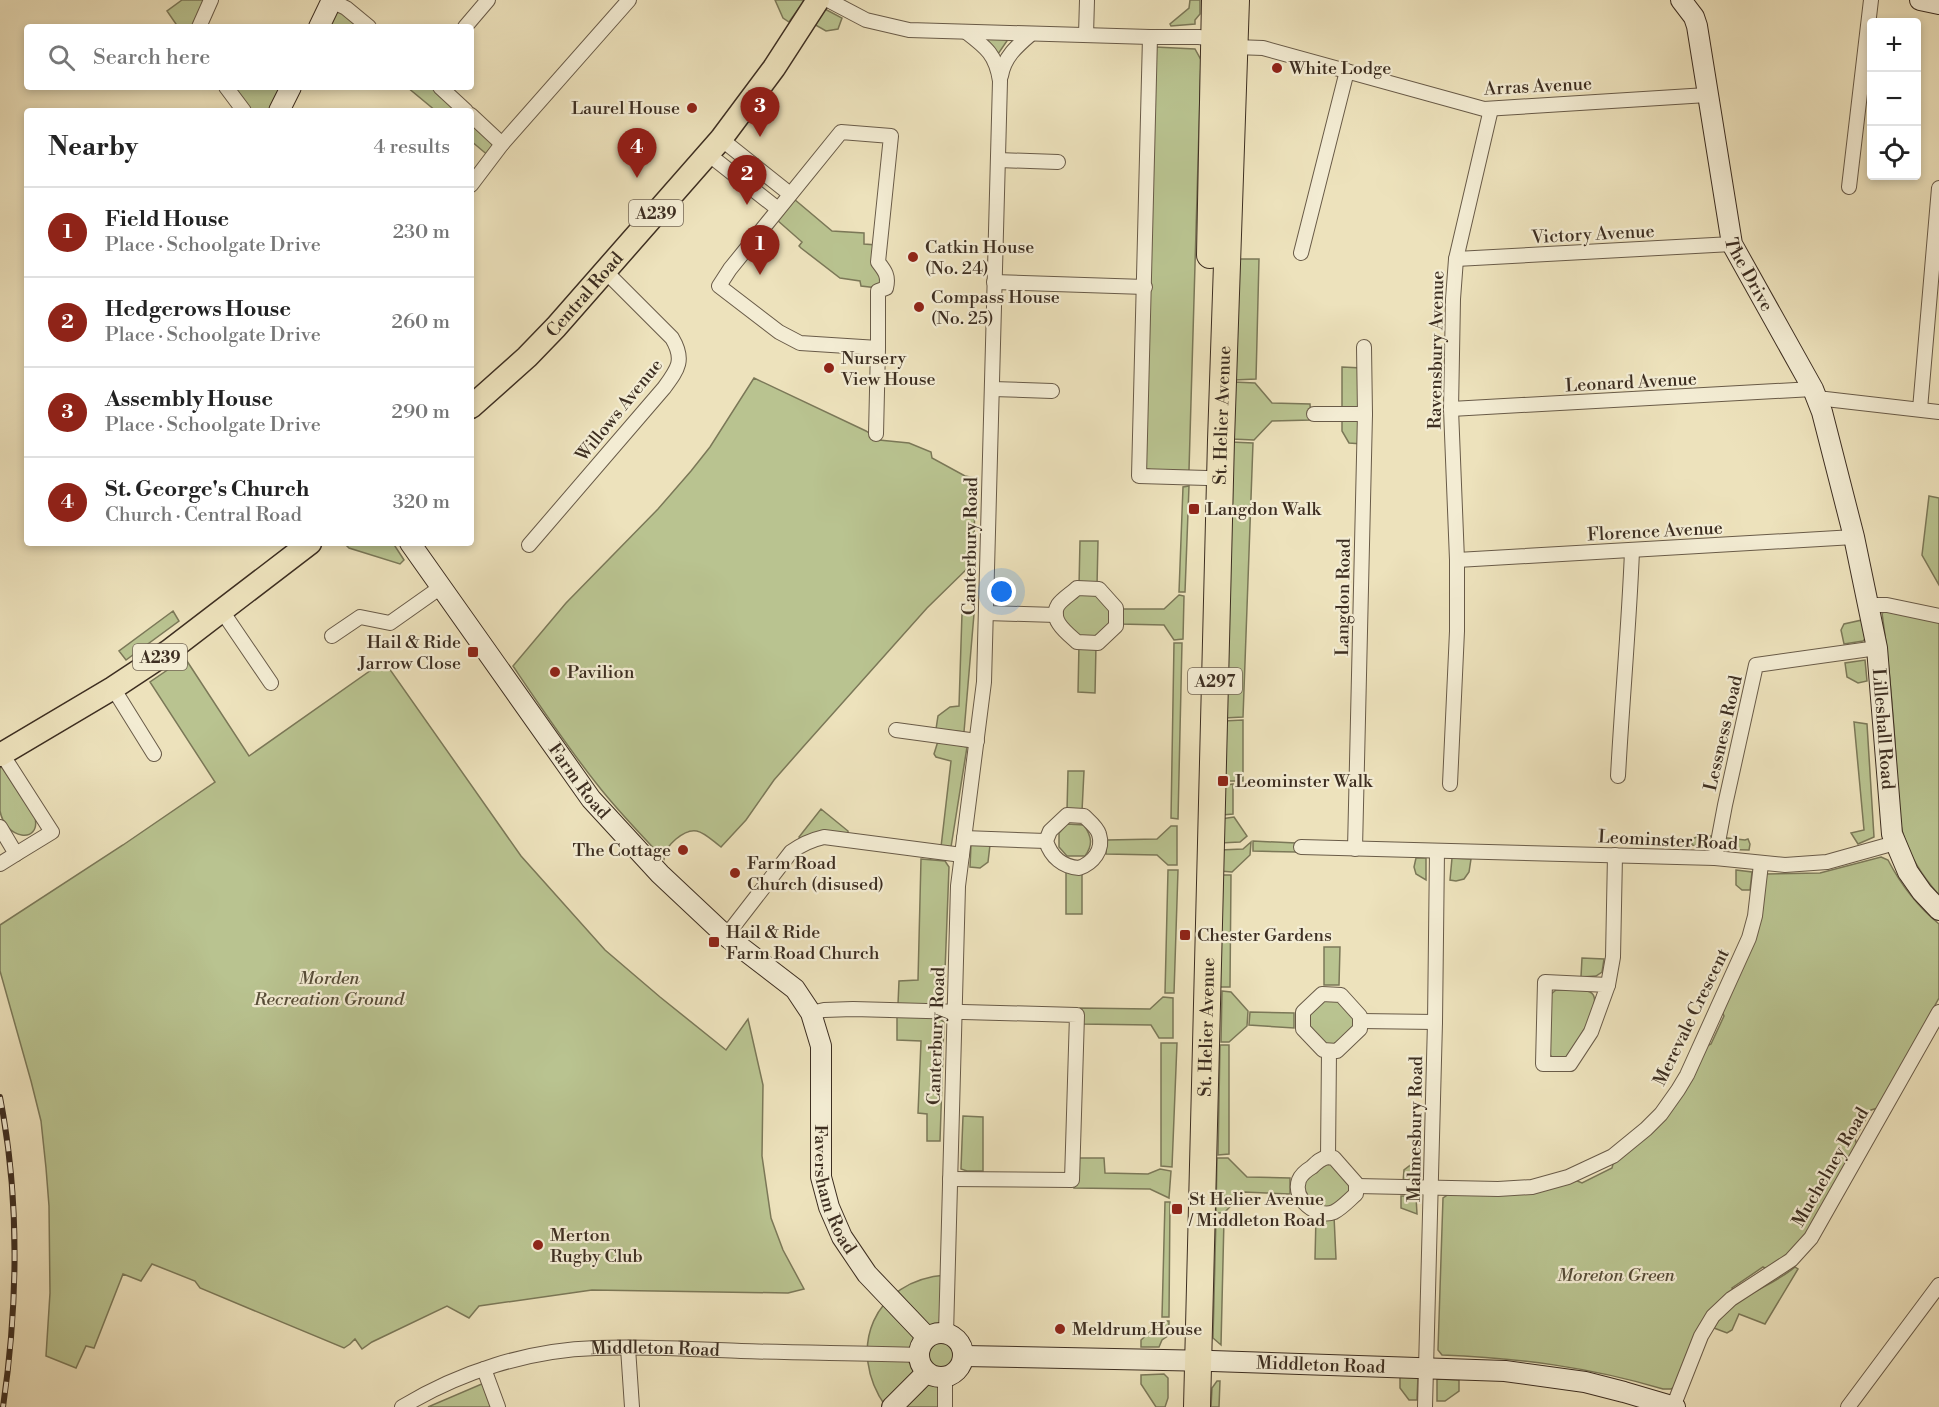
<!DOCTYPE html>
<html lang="en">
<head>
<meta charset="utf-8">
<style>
	body { margin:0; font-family:"Libre Bodoni",serif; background:#f2f2f2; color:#222 }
	.controls { position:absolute; right:18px; top:18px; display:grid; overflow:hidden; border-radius:6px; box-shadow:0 3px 9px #0003 }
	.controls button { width:54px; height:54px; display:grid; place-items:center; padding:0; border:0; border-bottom:2px solid #e0e0e0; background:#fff; color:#222; font:30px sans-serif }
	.you { position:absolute; left:1002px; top:592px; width:21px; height:21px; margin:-15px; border:4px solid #fff; border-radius:50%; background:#1a73e8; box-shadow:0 0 0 9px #1a73e833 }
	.badge { display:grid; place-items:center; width:39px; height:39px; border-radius:50%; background:#8f2418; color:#fff; font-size:20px; font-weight:700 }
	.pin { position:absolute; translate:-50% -50px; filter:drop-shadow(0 2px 3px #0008) }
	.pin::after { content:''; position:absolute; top:32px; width:21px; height:18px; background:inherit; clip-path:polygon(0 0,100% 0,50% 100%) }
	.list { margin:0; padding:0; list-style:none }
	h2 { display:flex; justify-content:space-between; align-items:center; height:78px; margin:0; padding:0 24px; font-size:26px }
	h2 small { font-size:20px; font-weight:400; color:#767676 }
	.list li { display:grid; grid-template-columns:39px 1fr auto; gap:18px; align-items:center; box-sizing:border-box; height:90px; padding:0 24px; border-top:2px solid #e0e0e0 }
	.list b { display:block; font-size:22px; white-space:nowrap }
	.list p { margin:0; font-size:20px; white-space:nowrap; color:#767676 }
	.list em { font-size:20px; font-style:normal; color:#767676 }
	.icon { flex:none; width:33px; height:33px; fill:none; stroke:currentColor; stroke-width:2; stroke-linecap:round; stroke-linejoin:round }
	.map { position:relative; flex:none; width:1939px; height:1407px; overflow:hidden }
	.search { position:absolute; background:#fff; box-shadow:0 3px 9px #0003; left:24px; top:24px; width:450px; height:66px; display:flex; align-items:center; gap:15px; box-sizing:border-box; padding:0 21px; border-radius:6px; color:#767676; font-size:22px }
	.panel { position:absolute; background:#fff; box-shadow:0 3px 9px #0003; left:24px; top:108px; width:450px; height:438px; border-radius:6px }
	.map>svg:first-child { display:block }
</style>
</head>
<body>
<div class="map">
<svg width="1939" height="1407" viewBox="0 0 1939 1407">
	<rect width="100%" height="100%" fill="#ede2bc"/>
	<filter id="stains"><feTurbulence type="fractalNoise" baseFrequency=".00333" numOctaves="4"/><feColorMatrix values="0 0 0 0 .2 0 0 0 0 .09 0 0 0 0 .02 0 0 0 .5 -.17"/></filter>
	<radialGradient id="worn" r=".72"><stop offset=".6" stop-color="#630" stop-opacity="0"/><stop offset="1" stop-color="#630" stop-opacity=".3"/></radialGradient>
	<!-- green -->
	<path fill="#b9c390" stroke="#7b7858" stroke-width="1.5" d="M182,0H208L193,27H178L167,11Z
		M775,0H805L789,22L783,18Z
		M1190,0H1200V14L1195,20V24L1171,26L1170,24L1189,8Z
		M334,4L365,27H322Z
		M823,8L842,18L838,29L826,31L812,23Z
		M985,37L1009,38L998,54Z
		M1155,47L1195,49L1201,60L1189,470L1186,474L1181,475L1147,469L1143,465Z
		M229,87H288L277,111H248Z
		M407,87H437L463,111H436Z
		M471,119L499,144L490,157L471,141Z
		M794,199L832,231L864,233V244L877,245L883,275V285L878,288L861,286L860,281L840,278L801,248L799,246L802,242L777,220Z
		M1238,259H1259L1256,379L1234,380Z
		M1342,367L1362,368V412L1342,411Z
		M754,378L866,431L879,440L909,443L931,452L932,458L965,476L976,478L973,563L927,608L803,747L774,780L746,820L721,847C704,834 696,822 676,839C669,845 665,850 664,859C640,834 617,810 596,783C566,745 540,706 513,666L566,603L658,509L691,471L710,447Z
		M1234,382L1255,383L1272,403L1310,404L1311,420L1272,421L1254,440L1232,439Z
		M1342,416H1363L1362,444L1349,443L1342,431Z
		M1231,442L1253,443L1243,717L1224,718Z
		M1189,486L1185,592H1179L1183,487Z
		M1929,496L1939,498V585L1922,555Z
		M1080,541H1098L1097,586H1079Z
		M344,543H393L404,560L400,564L349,548Z
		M1078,591L1098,592L1113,609V626L1097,640L1077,639L1060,622L1061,607Z
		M1179,595L1184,596L1183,639L1174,640L1164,625L1119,624V609H1164Z
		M173,611L179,621L126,660L119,651Z
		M1887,611L1939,621V895C1924,878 1911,859 1904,837C1896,813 1898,784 1896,759C1893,710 1889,662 1882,613Z
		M962,613L974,614L964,732L936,729L938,716L950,707L959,706Z
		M1862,620L1865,639L1863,641L1844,644L1841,630L1844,624Z
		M1174,643H1182L1178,819L1171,818Z
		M1079,644L1096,645L1095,693L1078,692Z
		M185,658L249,756L384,661L521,856L605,950L660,997L726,1050L748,1019L763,1085L762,1156L771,1218L783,1250L804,1289L788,1293L592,1290L479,1306L469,1318L447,1306L372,1342L362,1349L355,1339L350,1344L344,1348L200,1288L195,1281L152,1264L141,1281L123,1274L94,1348L86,1346L76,1368L46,1356L50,1293L49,1206L46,1168L41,1121L31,1081L0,971V925L123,845L215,782L150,682Z
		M1865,660L1867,681L1858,683L1847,677L1845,663Z
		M1243,720V781H1221L1223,721Z
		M1854,722L1867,724L1874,837L1858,844L1851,833L1864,830Z
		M938,741L967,747L951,847H941L951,761L936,757L934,754Z
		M2,767L35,817C41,845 5,839 0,811C0,798 0,782 0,768Z
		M1068,771H1084L1082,811H1067Z
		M1233,784V814L1222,815V786Z
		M821,809L848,831V838L802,841L799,837Z
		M1234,817L1247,836L1240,842L1220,843L1221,819Z
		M1067,824L1084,825C1092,837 1093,845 1085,856H1067L1059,847V833Z
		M1171,826H1177V865H1168L1157,855L1106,854L1107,840L1157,839Z
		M1701,835L1745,840L1748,839L1750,844L1749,850L1708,849L1692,845V839Z
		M1253,841L1296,843V852L1253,851Z
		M1251,842L1250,855L1232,872L1220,871V850L1243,849Z
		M971,845H990L988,862L980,868L970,867Z
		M1881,857L1888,860C1901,885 1917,906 1939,924V998L1878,1108L1871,1110L1855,1138L1857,1146L1807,1235L1770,1271L1763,1267L1732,1288L1734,1292L1679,1385L1671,1389H1663C1589,1367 1519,1358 1442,1355L1438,1350L1443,1198L1449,1194L1575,1180L1582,1183L1612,1168L1614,1160L1630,1149L1703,1048L1711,1044L1724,1016L1721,1009L1765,874L1820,873Z
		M1416,858H1426V880L1416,874L1414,867Z
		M1452,858L1471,859L1469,872L1464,879L1456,881L1450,880Z
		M921,859L945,861L949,867L944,997C936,1009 912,1004 898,1004L899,981L918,980Z
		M1168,870H1178L1174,993H1165Z
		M1736,870L1752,872L1750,890H1742L1736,885Z
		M1066,871H1082V914H1066Z
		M1218,875H1231L1230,987H1216Z
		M1324,947H1340L1339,985H1324Z
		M1582,958L1604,959L1602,972L1596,976L1581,977Z
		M1556,990C1565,990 1581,988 1590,992C1606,1000 1575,1045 1568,1055L1565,1058L1553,1059L1549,1053L1550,995Z
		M1222,991L1231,992L1248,1011L1247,1026L1229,1042H1221Z
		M1163,997L1173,998V1038H1159L1151,1025L1080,1024V1008L1150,1009Z
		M1335,999L1356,1017V1027L1335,1047H1327L1308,1025L1310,1013L1321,1001Z
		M1250,1012L1294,1013V1028L1249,1025Z
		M897,1016L938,1018L944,1022L940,1141H927V1114L918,1113L921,1041L897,1040Z
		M1161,1043H1177L1172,1167L1161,1166Z
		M1220,1045H1229V1154L1218,1155Z
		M963,1116L983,1117V1171H967L961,1169Z
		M1075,1158H1104L1105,1173L1148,1174L1160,1169L1171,1171L1169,1198L1150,1189L1074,1188Z
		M1217,1158H1228L1247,1177L1290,1178V1194L1244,1192L1224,1213H1216Z
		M1417,1160L1416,1183L1403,1182L1404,1170Z
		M1329,1161L1351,1181L1352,1192L1337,1206L1321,1209L1304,1193V1180Z
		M1401,1196H1416L1417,1214L1401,1208Z
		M1165,1202H1170L1169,1317H1162Z
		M1334,1216L1336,1259H1315L1316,1217Z
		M1216,1218L1224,1219L1221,1345L1213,1338Z
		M1795,1267L1798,1269L1765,1324L1739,1314L1732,1330L1727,1333L1714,1328C1730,1297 1769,1289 1795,1267Z
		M946,1275L945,1329C917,1329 904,1350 919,1374L886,1407C845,1349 874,1280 946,1275Z
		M1162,1321H1169V1335L1162,1340L1159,1347H1141V1340Z
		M926 1356a14 14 0 1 1 28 0a14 14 0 1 1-28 0Z
		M1164,1374L1168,1378V1398L1165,1407H1156L1141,1384V1375Z
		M1400,1374L1418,1376L1417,1400H1409L1400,1388Z
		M926,1379L936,1384L942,1383V1407H897Z
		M1437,1379L1459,1380V1391L1445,1401H1437Z
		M1217,1381H1220L1219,1407H1211L1212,1388Z
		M484,1383L491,1407H428Z"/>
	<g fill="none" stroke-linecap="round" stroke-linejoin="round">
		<defs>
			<g id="street">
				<path d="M828,0L866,20L909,30L1150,37H1199L1214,39"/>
				<path d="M331,1L346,8L369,27"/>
				<path d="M199,27L211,0"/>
				<path d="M465,27L488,0"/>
				<path d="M1086,35L1087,0"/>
				<path d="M1150,37L1139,476L1207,478"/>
				<path d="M1235,47L1263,48L1484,109L1707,95"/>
				<path d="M1001,76C1004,57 1017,46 1031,34"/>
				<path d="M226,87L244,111"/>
				<path d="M440,87L466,111"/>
				<path d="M471,115L502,144"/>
				<path d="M841,132L891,136L878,262C885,271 889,276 886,288L878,291V348L800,343L779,332L719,286L730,269Z"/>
				<path d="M721,139L790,194"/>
				<path d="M708,154L778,209"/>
				<path d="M998,160L1058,162"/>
				<path d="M471,185L502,144L629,0"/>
				<path d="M1849,187L1871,0"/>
				<path d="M1301,253L1347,71"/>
				<path d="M1456,259L1732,244"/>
				<path d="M994,282L1145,287"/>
				<path d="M992,389L1052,391"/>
				<path d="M1817,398L1939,412"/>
				<path d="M1451,409L1813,389"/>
				<path d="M1920,409L1939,188"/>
				<path d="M1314,414H1365"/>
				<path d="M876,434L878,348"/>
				<path d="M529,545L664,388C678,369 685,360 672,338L605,271"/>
				<path d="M1457,560L1854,537"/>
				<path d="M1077,588L1099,589L1116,608V626L1098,643L1077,642C1067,633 1049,620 1058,605C1062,599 1072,593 1077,588Z"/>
				<path d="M1868,605H1887L1939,616"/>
				<path d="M222,611L271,683"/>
				<path d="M986,613L1056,615"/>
				<path d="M332,636L360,617L390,623L441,587"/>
				<path d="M113,688L154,754"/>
				<path d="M896,730L977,741"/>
				<path d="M1618,776C1622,701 1629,626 1632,551"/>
				<path d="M1450,784L1457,631V560L1451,409L1453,299L1456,259L1491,109"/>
				<path d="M1067,815L1084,816C1089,821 1097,827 1099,834C1104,850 1093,863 1079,868C1063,867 1051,857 1046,841L1050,831Z"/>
				<path d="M0,827L16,854L52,832L2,754"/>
				<path d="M964,838L1046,841"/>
				<path d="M1301,847L1715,858L1785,865L1827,862L1895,843"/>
				<path d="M1355,849L1365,414L1364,347"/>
				<path d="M1715,858L1725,805L1756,665L1877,648"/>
				<path d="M0,864L16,854"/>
				<path d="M726,936L791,852C802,844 811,840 824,837L962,855"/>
				<path d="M1545,982L1608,985L1591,1032L1570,1064H1543Z"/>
				<path d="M1608,985L1613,957L1615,855"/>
				<path d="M1322,994L1341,995L1360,1016V1029L1337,1051L1323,1050L1303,1029V1012Z"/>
				<path d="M811,1013L824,1010L853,1009L1077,1015L1072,1180L950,1179"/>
				<path d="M1361,1021L1435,1022"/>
				<path d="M1328,1157L1334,1158L1356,1183V1194C1349,1200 1342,1208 1334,1212C1317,1219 1292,1199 1299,1180C1301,1175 1307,1170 1312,1167C1317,1162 1321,1158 1328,1157Z"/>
				<path d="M1328,1157L1329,1051"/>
				<path d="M1357,1186L1498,1189L1532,1187L1568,1177L1613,1156L1646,1129L1661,1114L1678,1090L1687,1075L1749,938L1755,916L1761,864"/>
				<path d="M946,1334L958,886L984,682L1000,81C996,55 987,48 966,32"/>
				<path d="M628,1348L632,1407"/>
				<path d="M484,1369L498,1407"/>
				<path id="s1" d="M402,1407C460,1372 528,1350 596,1348C644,1346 693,1349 741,1351C800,1353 859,1353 919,1355"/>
				<path d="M945,1407V1377"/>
				<path d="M1425,1407L1435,1022L1437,851"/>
				<path d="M1673,1407L1701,1336L1713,1316L1731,1299L1791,1260L1811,1238L1939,1012"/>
				<path d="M1848,1407L1939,1285"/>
			</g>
			<g id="secondary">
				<path id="s2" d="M1681,0L1694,17L1697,26L1732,244L1813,389L1822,412L1854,537L1877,648L1892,834L1908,872L1922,892L1939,910"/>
				<path d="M1920,0L1939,4"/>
				<path d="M319,27L332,0"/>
				<path d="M279,111L291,87"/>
				<path id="s3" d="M410,543L591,799L660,874L726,936L795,989L811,1013L821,1046V1177L829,1207L842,1237L867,1274L927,1337"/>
				<circle cx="941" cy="1355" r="22"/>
				<path id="s4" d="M964,1356L1212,1361L1505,1371L1585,1382L1624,1392L1675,1407"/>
				<path d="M892,1407L926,1373"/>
			</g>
			<g id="primary">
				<path id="s5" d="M471,407L527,357L556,327L721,139L774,68L818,0"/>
				<path d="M0,755L113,688L169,651L310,543"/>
			</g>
			<g id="highway">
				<path d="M1210,255L1215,0"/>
				<path id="s6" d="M1197,1407L1221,440L1236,0"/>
			</g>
		</defs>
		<!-- street casing -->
		<use href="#street" stroke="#695b48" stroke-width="16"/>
		<!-- secondary casing -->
		<use href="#secondary" stroke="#3d2e21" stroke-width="22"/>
		<!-- primary casing -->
		<use href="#primary" stroke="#3d2e21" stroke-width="25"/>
		<!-- highway casing -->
		<use href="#highway" stroke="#3d2e21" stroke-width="28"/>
		<!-- street -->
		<use href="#street" stroke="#f3ecd3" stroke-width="14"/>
		<!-- secondary -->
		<use href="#secondary" stroke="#f3ecd3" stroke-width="20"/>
		<!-- primary -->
		<use href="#primary" stroke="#ede2bc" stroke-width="22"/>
		<!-- highway -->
		<use href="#highway" stroke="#ede2bc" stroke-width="26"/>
		<defs>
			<path id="rail" d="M0,1097C20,1200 18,1304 3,1407"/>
		</defs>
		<!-- rail casing -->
		<use href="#rail" stroke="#3d2e21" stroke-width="6"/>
		<!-- rail -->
		<use href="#rail" stroke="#f3ecd3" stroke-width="4" stroke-dasharray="11" stroke-linecap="butt"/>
	</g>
	<!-- markers -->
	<g fill="#8f2418" stroke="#f3ecd3" stroke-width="2">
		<circle cx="1277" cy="68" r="6"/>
		<circle cx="692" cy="108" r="6"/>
		<circle cx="913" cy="257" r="6"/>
		<circle cx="919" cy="307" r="6"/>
		<circle cx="829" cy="368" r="6"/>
		<rect x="1188" y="503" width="12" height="12" rx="3"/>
		<rect x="467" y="646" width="12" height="12" rx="3"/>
		<circle cx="555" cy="672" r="6"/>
		<rect x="1217" y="775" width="12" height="12" rx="3"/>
		<circle cx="683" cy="850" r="6"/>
		<circle cx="735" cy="873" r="6"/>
		<rect x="1179" y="929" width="12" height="12" rx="3"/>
		<rect x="708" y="936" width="12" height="12" rx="3"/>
		<rect x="1171" y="1203" width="12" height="12" rx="3"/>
		<circle cx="538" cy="1245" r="6"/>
		<circle cx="1060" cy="1329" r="6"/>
	</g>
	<g text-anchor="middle" stroke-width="4.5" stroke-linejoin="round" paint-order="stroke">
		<!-- shield labels -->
		<g fill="#f3ecd3" stroke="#746756" stroke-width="1.5">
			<rect x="629" y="200" width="54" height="26" rx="4.5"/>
			<rect x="133" y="644" width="54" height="26" rx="4.5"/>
			<rect x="1188" y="668" width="54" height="26" rx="4.5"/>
		</g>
		<g font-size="16" font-weight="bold" fill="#3d2e21">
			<text x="656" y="219">A239</text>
			<text x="160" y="663">A239</text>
			<text x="1215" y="687">A297</text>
		</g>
		<!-- poi labels -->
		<g font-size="18" fill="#3d2e21" stroke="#f3ecd3" text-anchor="start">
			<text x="1289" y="74">White Lodge</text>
			<text x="680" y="114" text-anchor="end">Laurel House</text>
			<text x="925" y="253">Catkin House<tspan x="925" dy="21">(No. 24)</tspan></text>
			<text x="931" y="303">Compass House<tspan x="931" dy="21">(No. 25)</tspan></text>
			<text x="841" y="364">Nursery<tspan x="841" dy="21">View House</tspan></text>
			<text x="1206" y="515">Langdon Walk</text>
			<text x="461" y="648" text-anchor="end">Hail &amp; Ride<tspan x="461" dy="21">Jarrow Close</tspan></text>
			<text x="567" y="678">Pavilion</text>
			<text x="1235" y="787">Leominster Walk</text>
			<text x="671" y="856" text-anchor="end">The Cottage</text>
			<text x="747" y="869">Farm Road<tspan x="747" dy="21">Church (disused)</tspan></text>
			<text x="726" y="938">Hail &amp; Ride<tspan x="726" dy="21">Farm Road Church</tspan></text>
			<text x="1197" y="941">Chester Gardens</text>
			<text x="1189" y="1205">St Helier Avenue<tspan x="1189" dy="21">/ Middleton Road</tspan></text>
			<text x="550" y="1241">Merton<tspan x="550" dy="21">Rugby Club</tspan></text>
			<text x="1072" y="1335">Meldrum House</text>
		</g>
		<!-- street labels -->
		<g font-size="18" fill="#3d2e21" stroke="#f3ecd3">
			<text transform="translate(1538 86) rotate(-3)" y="6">Arras Avenue</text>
			<text transform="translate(1593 234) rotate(-3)" y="6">Victory Avenue</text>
			<text dy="6" stroke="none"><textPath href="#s2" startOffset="286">The Drive</textPath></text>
			<text dy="6" stroke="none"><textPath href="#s5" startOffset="160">Central Road</textPath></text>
			<text transform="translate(1436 350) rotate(-89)" y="6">Ravensbury Avenue</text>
			<text transform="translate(1631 382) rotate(-3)" y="6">Leonard Avenue</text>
			<text transform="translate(619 410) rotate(-51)" y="6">Willows Avenue</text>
			<text dy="6" stroke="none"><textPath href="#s6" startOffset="992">St. Helier Avenue</textPath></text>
			<text transform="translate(1655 531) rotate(-3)" y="6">Florence Avenue</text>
			<text transform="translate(970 546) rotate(-89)" y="6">Canterbury Road</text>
			<text transform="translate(1343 597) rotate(-89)" y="6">Langdon Road</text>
			<text dy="6" stroke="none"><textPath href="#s2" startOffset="766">Lilleshall Road</textPath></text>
			<text transform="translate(1723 733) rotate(-77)" y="6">Lessness Road</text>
			<text dy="6" stroke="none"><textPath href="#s3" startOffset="292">Farm Road</textPath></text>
			<text transform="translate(1668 840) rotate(3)" y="6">Leominster Road</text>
			<text transform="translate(1691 1017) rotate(-64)" y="6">Merevale Crescent</text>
			<text dy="6" stroke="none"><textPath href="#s6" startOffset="380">St. Helier Avenue</textPath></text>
			<text transform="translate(936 1036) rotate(-88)" y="6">Canterbury Road</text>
			<text transform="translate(1415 1129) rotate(-89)" y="6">Malmesbury Road</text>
			<text transform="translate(1830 1167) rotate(-60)" y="6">Muchelney Road</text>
			<text dy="6" stroke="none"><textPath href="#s3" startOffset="802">Faversham Road</textPath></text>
			<text dy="6" stroke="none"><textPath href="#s1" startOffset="264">Middleton Road</textPath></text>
			<text dy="6" stroke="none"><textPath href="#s4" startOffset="357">Middleton Road</textPath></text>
		</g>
		<!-- park labels -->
		<g font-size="18" font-style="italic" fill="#564c37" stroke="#f3ecd3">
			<text x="329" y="984">Morden<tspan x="329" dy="21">Recreation Ground</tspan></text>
			<text x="1616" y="1281">Moreton Green</text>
		</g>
	</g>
	<rect width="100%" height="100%" filter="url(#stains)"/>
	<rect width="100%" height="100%" fill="url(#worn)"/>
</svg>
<div class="controls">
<button>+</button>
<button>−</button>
<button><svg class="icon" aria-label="locate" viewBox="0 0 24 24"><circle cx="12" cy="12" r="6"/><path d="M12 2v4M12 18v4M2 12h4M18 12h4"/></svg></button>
</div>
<div class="you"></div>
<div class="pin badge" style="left:760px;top:275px">1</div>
<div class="pin badge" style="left:747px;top:205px">2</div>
<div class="pin badge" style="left:760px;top:137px">3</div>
<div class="pin badge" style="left:637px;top:178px">4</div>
<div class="search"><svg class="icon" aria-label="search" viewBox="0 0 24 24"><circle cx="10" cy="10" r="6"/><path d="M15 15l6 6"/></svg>Search here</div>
<section class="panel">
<h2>Nearby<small>4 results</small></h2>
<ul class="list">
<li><span class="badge">1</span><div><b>Field House</b><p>Place · Schoolgate Drive</p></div><em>230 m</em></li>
<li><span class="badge">2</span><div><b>Hedgerows House</b><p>Place · Schoolgate Drive</p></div><em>260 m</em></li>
<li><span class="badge">3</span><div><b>Assembly House</b><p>Place · Schoolgate Drive</p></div><em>290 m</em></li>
<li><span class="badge">4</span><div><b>St. George's Church</b><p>Church · Central Road</p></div><em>320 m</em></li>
</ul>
</section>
</div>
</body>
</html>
